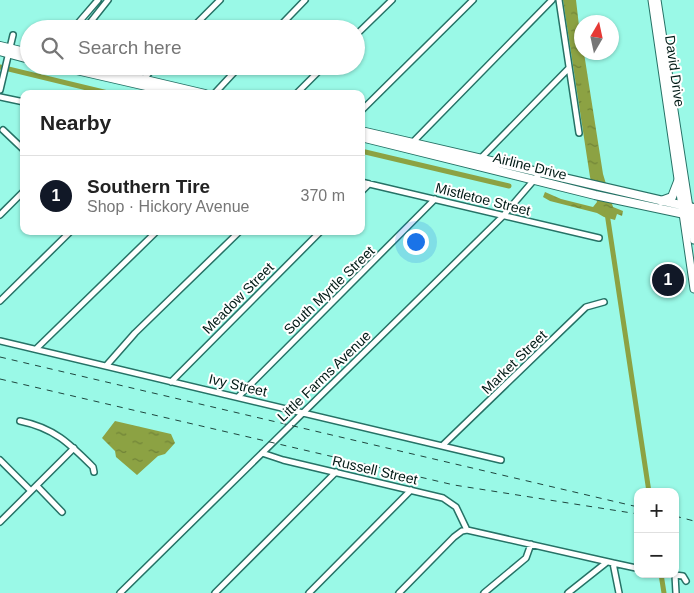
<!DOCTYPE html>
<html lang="en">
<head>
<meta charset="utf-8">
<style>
	body { margin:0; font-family:Arial,sans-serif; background:#f6f6f6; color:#222 }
	.controls { position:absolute; right:15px; bottom:15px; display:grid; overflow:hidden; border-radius:10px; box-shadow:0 1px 4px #0004 }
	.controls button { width:45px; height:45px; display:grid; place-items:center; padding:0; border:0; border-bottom:1px solid #e0e0e0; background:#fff; color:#222; font:25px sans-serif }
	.compass { position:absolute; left:574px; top:15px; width:45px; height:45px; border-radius:50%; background:#fff; box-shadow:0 1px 4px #0004; rotate:9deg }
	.you { position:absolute; left:415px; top:241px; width:18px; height:18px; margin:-12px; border:4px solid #fff; border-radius:50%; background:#1a73e8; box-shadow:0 0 0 8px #1a73e833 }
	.badge { display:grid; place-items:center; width:32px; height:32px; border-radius:50%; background:#111827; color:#fff; font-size:16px; font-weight:700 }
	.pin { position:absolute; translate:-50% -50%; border:2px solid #fff; box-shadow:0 1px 5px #0006 }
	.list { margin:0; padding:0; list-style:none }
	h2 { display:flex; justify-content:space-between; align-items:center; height:65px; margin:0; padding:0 20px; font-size:21px }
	h2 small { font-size:16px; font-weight:400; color:#767676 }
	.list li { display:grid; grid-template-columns:32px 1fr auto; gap:15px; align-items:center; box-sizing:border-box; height:80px; padding:0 20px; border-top:1px solid #e0e0e0 }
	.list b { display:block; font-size:19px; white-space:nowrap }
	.list p { margin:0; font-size:16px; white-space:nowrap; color:#767676 }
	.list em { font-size:16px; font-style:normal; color:#767676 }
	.icon { flex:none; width:28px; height:28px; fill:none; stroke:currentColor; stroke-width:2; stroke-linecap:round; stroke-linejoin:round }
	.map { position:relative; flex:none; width:694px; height:593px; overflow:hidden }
	.search { position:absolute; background:#fff; box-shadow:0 1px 4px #0004; left:20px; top:20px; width:345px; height:55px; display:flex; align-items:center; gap:12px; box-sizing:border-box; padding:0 18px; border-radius:28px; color:#767676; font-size:19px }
	.panel { position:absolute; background:#fff; box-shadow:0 1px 4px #0004; left:20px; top:90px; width:345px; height:145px; border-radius:10px }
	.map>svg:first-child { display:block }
</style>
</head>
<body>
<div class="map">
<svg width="694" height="593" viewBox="0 0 694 593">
	<defs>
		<pattern id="water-ripples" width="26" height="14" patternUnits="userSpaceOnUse" patternTransform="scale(1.25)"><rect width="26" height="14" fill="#8ca243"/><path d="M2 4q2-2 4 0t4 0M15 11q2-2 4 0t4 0" fill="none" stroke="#708337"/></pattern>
	</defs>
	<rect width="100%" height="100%" fill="#9af9e7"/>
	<!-- water -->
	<path fill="url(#water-ripples)" d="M563,0H576L582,52L584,53L603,174L613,207L623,211L622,216L617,214L615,220L604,217L597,213L550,201L543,197L545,192L561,199L593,207L597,202L590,177Z
		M115,421L171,434L175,443L165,454L158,456L137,475L116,457L115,451L102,438Z"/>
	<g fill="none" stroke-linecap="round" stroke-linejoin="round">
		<!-- canal -->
		<path stroke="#8ca243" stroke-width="5" d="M0,67L112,94
			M361,151L509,186
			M607,213L649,492
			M661,574L664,593"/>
		<defs>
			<path id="minor" d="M559,0L579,133
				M73,29L98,0
				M85,29L108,0
				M191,29L220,0
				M277,29L305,0
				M356,35L392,0
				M141,82L155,66
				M0,90L13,35
				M214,94L240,66
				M296,94L324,66
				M0,97L24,102
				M361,111L473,0
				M3,130L24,150
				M412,143L552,0
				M479,160L569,68
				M361,182L599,238
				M361,192L369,184
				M0,215L24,191
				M0,301L71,231
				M0,341L501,460
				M36,349L157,231
				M106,366L135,333L240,231
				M171,382L321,231
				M238,397L435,199
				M20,421C54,428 69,443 93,467L94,472
				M443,445L586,307L604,302
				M262,453L283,460L443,498L456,507L467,530
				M0,460L31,491
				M37,486L62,512
				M0,522L74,448
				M120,593L503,216L540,173
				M215,593L336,472
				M309,593L411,490
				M399,593L454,537L462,531L467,530L613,563
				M484,593L526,558L531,544
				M568,593L607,562
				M619,593L613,563L636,568
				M676,593L675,575L683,576L686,581"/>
			<path id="major" d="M652,0L694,289
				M657,0L694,240"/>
			<path id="highway" d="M0,46L29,53
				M0,51L29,59
				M59,66L181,94
				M86,66L205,94
				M361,131L694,208
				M361,137L595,195L694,216
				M661,201L672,197L679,179"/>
		</defs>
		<!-- minor casing -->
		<use href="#minor" stroke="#267266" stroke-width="8"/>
		<!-- major casing -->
		<use href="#major" stroke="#267266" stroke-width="9"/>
		<!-- highway casing -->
		<use href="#highway" stroke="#267266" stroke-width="10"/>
		<!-- minor -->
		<use href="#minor" stroke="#fff" stroke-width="5"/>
		<!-- major -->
		<use href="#major" stroke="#fff" stroke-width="7"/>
		<!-- highway -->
		<use href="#highway" stroke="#fff" stroke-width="8"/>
		<!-- rail -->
		<path stroke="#1e463e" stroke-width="1" stroke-dasharray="6 6" stroke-linecap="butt" d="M0,357L638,507
			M0,379L454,485L638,514
			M675,516L694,521"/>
	</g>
	<g text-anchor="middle" stroke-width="4" stroke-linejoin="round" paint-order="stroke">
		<!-- street labels -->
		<g font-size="14" fill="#001a15" stroke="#fff">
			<text transform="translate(675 71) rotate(82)" y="5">David Drive</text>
			<text transform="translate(530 166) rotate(14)" y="5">Airline Drive</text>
			<text transform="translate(483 199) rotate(14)" y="5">Mistletoe Street</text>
			<text transform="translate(329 290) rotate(-44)" y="5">South Myrtle Street</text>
			<text transform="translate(238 298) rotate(-45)" y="5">Meadow Street</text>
			<text transform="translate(514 362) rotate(-44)" y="5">Market Street</text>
			<text transform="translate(324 376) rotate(-44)" y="5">Little Farms Avenue</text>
			<text transform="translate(238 385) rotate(13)" y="5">Ivy Street</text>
			<text transform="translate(375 470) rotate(13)" y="5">Russell Street</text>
		</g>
	</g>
</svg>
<div class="controls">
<button>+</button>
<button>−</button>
</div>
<svg class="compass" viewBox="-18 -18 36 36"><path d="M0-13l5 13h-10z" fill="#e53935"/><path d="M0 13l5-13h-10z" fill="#767676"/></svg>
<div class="you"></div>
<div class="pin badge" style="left:668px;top:280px">1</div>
<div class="search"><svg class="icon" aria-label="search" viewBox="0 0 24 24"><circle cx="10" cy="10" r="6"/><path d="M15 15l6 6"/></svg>Search here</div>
<section class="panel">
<h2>Nearby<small></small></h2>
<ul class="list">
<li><span class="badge">1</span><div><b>Southern Tire</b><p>Shop · Hickory Avenue</p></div><em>370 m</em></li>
</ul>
</section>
</div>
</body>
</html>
